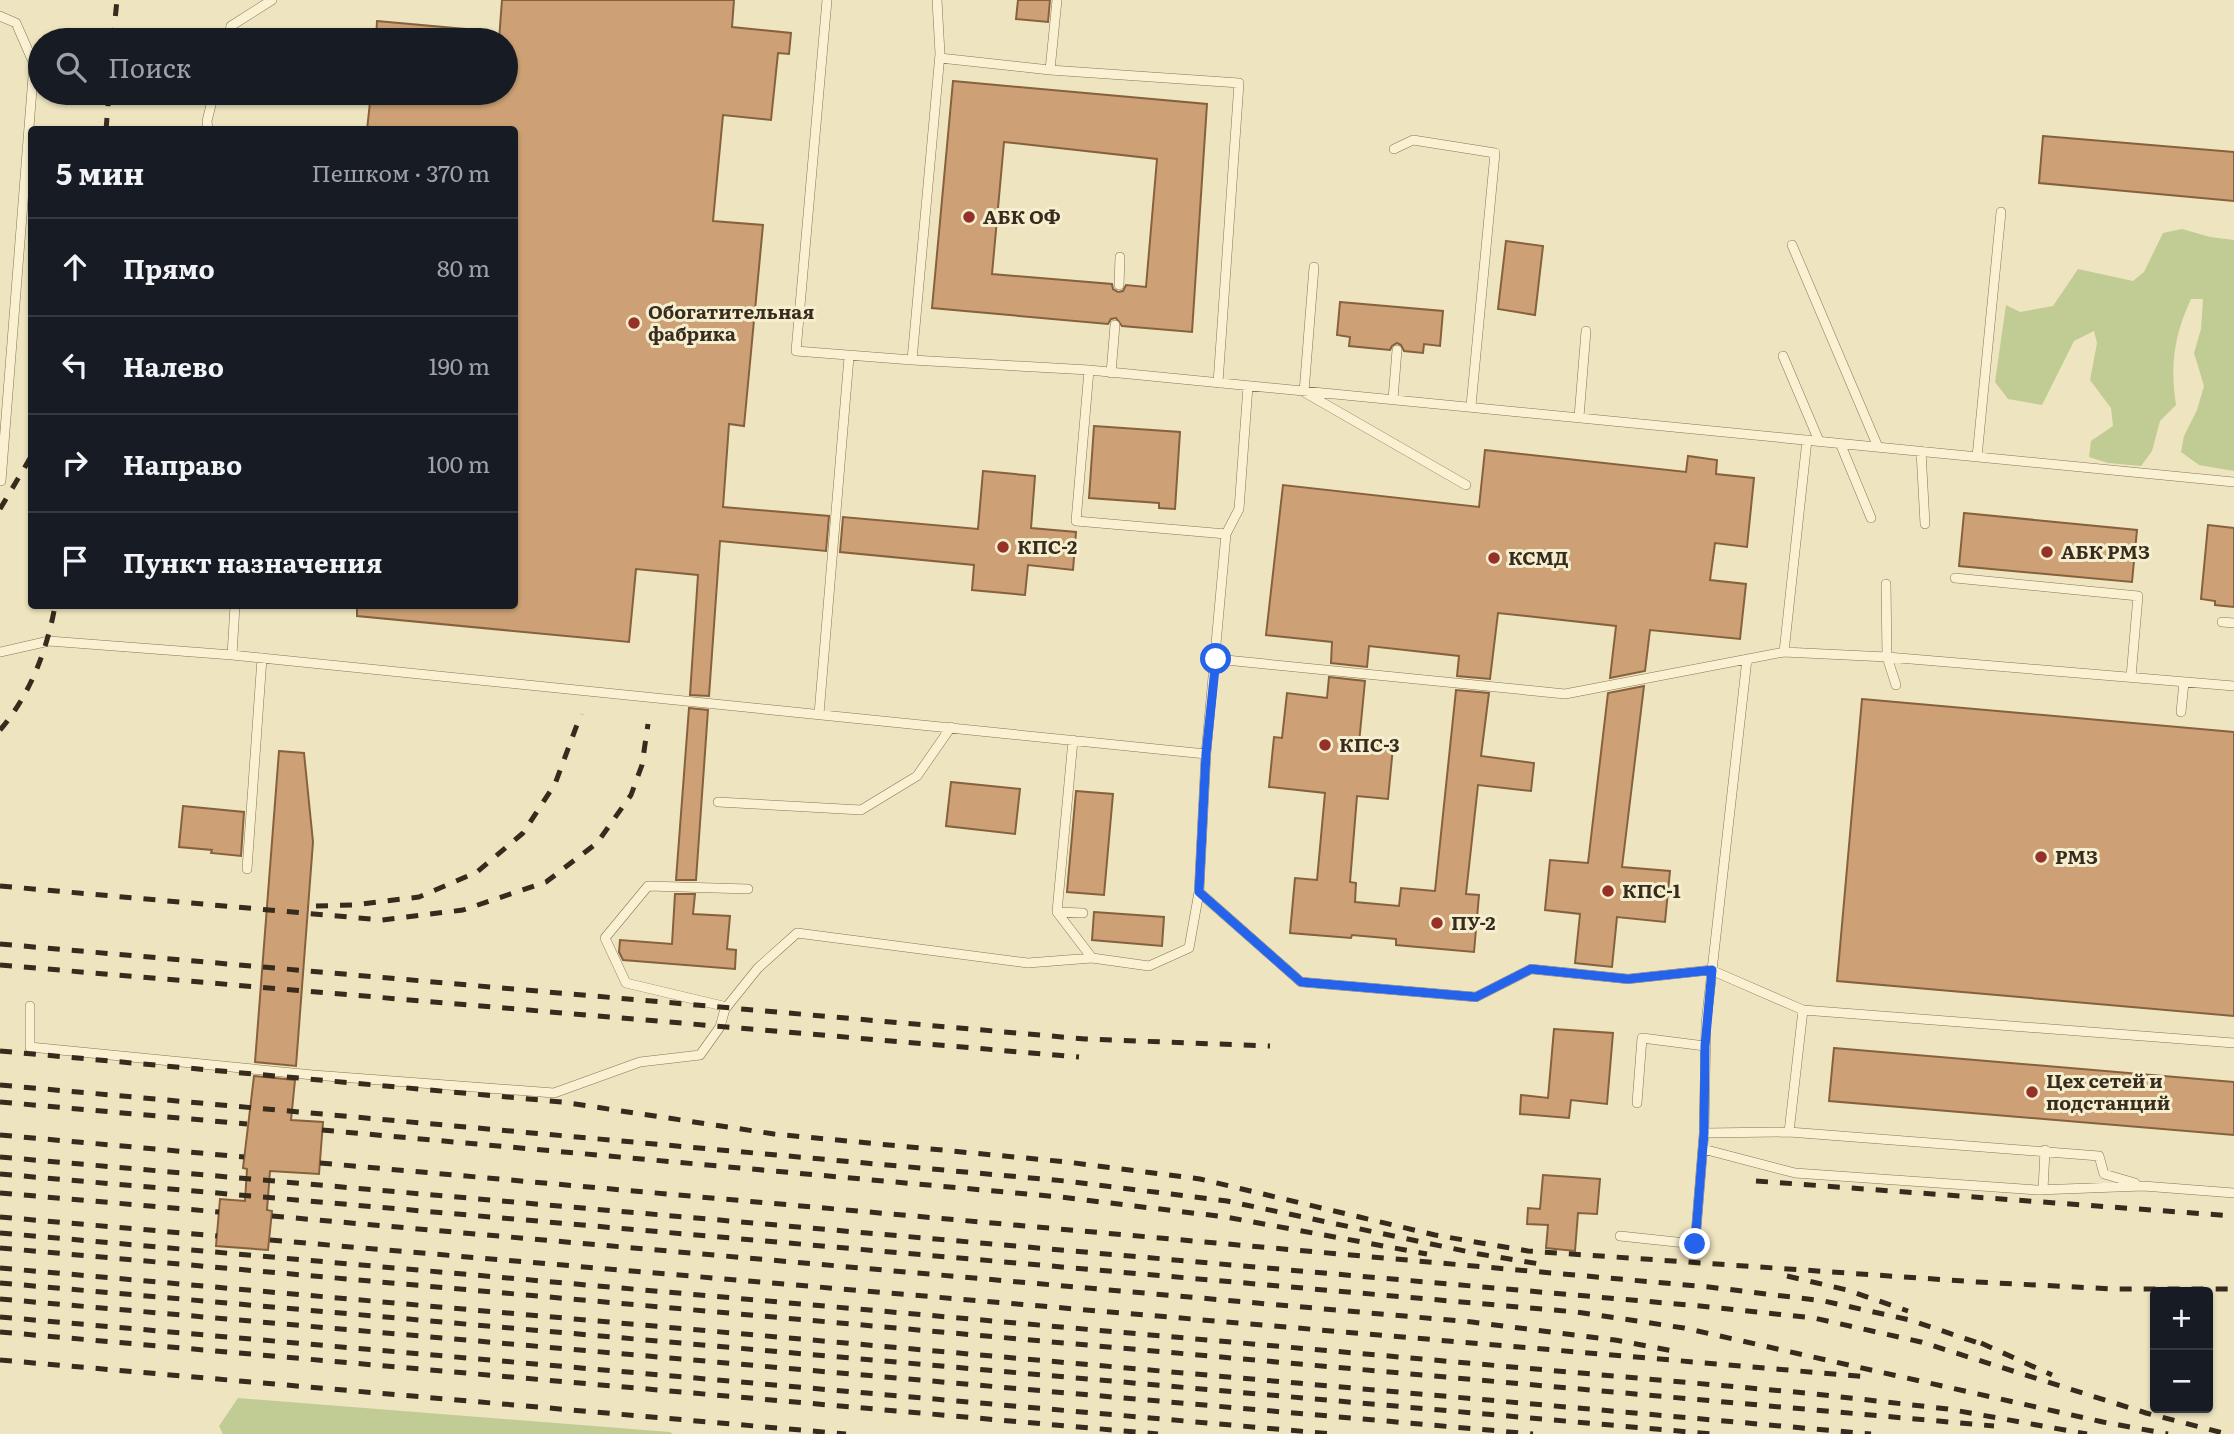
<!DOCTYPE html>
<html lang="ru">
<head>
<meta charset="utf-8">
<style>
	body { margin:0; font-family:Literata,serif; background:#242831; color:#f1f3f6 }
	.controls { position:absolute; right:21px; bottom:21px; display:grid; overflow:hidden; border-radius:7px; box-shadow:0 2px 5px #0004 }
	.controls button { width:63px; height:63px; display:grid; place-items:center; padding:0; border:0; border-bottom:2px solid #363941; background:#171b24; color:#f1f3f6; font:35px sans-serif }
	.stop { position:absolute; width:21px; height:21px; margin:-16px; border:5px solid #2563eb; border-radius:50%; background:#fff }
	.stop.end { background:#2563eb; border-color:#fff; box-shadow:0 2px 7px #0008 }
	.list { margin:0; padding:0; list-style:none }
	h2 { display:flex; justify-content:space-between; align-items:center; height:91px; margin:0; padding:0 28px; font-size:30px }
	h2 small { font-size:23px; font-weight:400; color:#9ea1a6 }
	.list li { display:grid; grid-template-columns:46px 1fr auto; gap:21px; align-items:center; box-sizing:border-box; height:98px; padding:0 28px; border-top:2px solid #363941 }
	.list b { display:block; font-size:26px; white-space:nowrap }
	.list em { font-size:23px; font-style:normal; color:#9ea1a6 }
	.icon { flex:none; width:38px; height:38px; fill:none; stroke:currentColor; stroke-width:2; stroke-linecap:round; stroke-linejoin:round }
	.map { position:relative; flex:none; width:2234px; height:1434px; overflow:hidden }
	.search { position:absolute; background:#171b24; box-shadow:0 2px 5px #0004; left:28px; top:28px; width:490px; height:77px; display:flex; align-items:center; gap:18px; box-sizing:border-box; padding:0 24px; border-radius:38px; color:#9ea1a6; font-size:26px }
	.panel { position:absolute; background:#171b24; box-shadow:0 2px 5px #0004; left:28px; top:126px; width:490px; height:483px; border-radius:7px }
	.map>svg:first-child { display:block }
</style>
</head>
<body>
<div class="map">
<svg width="2234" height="1434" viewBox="0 0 2234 1434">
	<rect width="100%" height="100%" fill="#eee4bf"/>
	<!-- green -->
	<path fill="#c0cc93" d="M2182,229L2210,237L2234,240V471L2199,465L2181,452L2184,436L2197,410L2204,386L2194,353L2201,329L2203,299H2191C2174,336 2170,365 2176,405L2160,421L2152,451L2141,466L2108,463L2089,457L2091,441L2113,426L2111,408L2090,380L2097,343L2094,331L2074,341L2042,405L2008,399L1995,382L2006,305L2020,312L2053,306L2078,269L2133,281L2144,272L2163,233Z
		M238,1398L670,1432L673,1434H223L219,1426Z"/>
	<!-- building -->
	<path fill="#cda175" stroke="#86613d" stroke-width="2" fill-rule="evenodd" d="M502,0H734L732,27L791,33L789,54L778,53L771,120L723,115L713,221L763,225L744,426L729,424L723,507L829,516L826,551L720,541L709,696L690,695L698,575L636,569L629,642L357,616V606H514V130H367L371,93H506V40H499Z
		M1018,0H1050L1048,22L1016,19Z
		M377,21L465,29V40H376Z
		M953,81L1207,104L1192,332L1122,326L1116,318L1111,319L1108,324L932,308ZM1004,142L1157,159L1146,287L1126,285L1123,291L1118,292L1113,289L1112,284L992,274Z
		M2043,136L2234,152V201L2039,183Z
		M1506,241L1543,246L1535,315L1498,309Z
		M1340,302L1443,311L1440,346L1424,344L1423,353L1404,351L1401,345L1397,343L1392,346L1390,350L1349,346L1350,337L1337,335Z
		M1094,426L1180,432L1175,509L1159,508V503L1089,498Z
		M1485,450L1686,472L1688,456L1717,460L1716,474L1754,478L1747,547L1715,543L1710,580L1746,584L1740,639L1650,630L1645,671L1610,678L1616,626L1498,613L1490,679L1457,676L1459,656L1369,646L1367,667L1331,663L1332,642L1266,635L1283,485L1479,507Z
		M983,471L1035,476L1031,528L1076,532L1073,570L1028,565L1025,595L972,590L974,565L840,552L843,517L978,529Z
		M1964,513L2137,530L2132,582L1959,566Z
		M2208,525L2234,528V607L2215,605V601L2201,599Z
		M1329,677L1365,681L1359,743L1393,747L1388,799L1357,796L1350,882L1356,883L1355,902L1399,906L1401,888L1435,891L1456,690L1489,693L1481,756L1534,763L1531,791L1478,785L1466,894L1479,895L1474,952L1396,945V939L1352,935L1351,938L1290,933L1295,878L1317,880L1325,793L1269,787L1274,737L1282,738L1287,693L1327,698Z
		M1644,686L1622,867L1670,871L1665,922L1617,917L1612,967L1575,963L1580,914L1545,910L1550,860L1588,863L1608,693Z
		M1862,699L2234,732V1016L1837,981Z
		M689,708L708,710L696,880H676Z
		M279,751L304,753L313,842L296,1066L255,1062Z
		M951,782L1020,789L1015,834L946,826Z
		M1076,791L1113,794L1104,895L1067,892Z
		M183,806L244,812L241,856L211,853L212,850L179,847Z
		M675,894H695L693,914L730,916L727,949L736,950L735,969L623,960L619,952L620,940L672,944Z
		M1094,912L1164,917L1162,946L1092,940Z
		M1554,1029L1613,1033L1607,1104L1571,1100L1569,1118L1520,1114L1521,1095L1548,1098Z
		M1834,1048L2234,1082V1135L1829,1101Z
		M254,1076L295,1080L291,1120L323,1122L319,1174L270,1171L267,1210L272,1211L268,1250L216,1246L220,1199L245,1201L247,1169L243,1168Z
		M1543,1175L1600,1179L1597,1214L1578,1213L1575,1251L1546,1248L1548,1225L1527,1224L1528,1208L1540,1209Z"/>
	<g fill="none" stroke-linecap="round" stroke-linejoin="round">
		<defs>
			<path id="lane" d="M827,0L796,351L912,360
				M937,0L940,54L912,360L1089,370L2234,482
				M0,16L16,23L34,64L1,481
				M228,40L231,26L272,0
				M940,58L1050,70L1239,83L1218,383
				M1050,70L1057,0
				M208,130L207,121L214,93
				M1394,149L1413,140L1495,153L1471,406
				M1792,245L1878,447
				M1314,267L1304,392L1466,485
				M1119,285L1120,257
				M1783,356L1819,441
				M1089,370L1076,521L1226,534
				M1111,373L1115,325
				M1393,399L1397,350
				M1579,417L1586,331
				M1840,443L1871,518
				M1921,451L1925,524
				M1977,457L2001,212
				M1955,578L2138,596L2131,677
				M1886,584L1887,657L1896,685
				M2222,622L2234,623
				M0,652L49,641L232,655L1206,754
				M1784,652L1887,657L2234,686
				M232,655L235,606
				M1216,659L1565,694L1784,652L1807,440
				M2181,712L2184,682
				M819,714L849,357
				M1073,740L1057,912L1083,913
				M718,802L861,810L917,776L951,727
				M247,869L262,658
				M1199,892L1301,982L1476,997L1531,969L1628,979L1711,970L1803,1010L2234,1043
				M1057,912L1092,958L1149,966L1189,948L1199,892L1206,754L1226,534L1239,509L1248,386
				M30,1006V1047L313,1075L554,1093L640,1062L700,1055L720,1027L725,1009L758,968L797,933L1028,963L1092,958
				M727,1007L626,983L605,938L648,886L748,889
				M1637,1103L1642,1038L1705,1046
				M1789,1132L1803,1010
				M1704,1133L1789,1132L2099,1156L2104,1174L2135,1183
				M1703,1149L1795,1173L2037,1190L2143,1186L2234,1193
				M2043,1190L2045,1150
				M1620,1236L1695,1244L1704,1133L1706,1024L1747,659"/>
		</defs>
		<!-- lane casing -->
		<use href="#lane" stroke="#877557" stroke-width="10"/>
		<!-- lane -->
		<use href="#lane" stroke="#f9f1d2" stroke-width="9"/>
		<!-- rail -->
		<path stroke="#362b1c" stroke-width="5" stroke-dasharray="12 12" stroke-linecap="butt" d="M113,40L117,0
			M106,130L109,93
			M0,509L32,455
			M0,730C30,695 47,650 55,606
			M0,886L382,920L463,910L546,882L597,843L631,795L642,765L648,724
			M316,906L353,905L419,897L477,872L523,833L555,784L581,714
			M0,944L1085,1039L1270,1046
			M0,965L1079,1057
			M0,1051L562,1102L774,1134L1067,1162L1200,1179L1435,1235L1528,1251L1977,1282L2115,1289H2234
			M0,1085L1065,1181L1227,1201L1479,1254L1540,1264
			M0,1102L247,1124
			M322,1130L1060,1197L1226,1217L1427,1254
			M0,1135L244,1157
			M0,1157L1700,1306L1814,1318L1921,1342L2146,1413L2227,1434
			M320,1163L1709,1287L1824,1301L1910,1320L1990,1347
			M0,1174L1576,1312L1684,1328L2103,1422L2168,1434
			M1756,1181L2234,1216
			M0,1193L219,1212
			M272,1216L1472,1322L1615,1340L1679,1352
			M0,1217L217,1236
			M0,1233L1806,1393L1948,1409L2087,1434
			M270,1240L1869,1377
			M0,1248L1994,1426
			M0,1268L1871,1434
			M1787,1276L1847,1290L1908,1311
			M0,1283L1712,1434
			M0,1299L1533,1434
			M0,1317L1333,1434
			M0,1332L1158,1434
			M1981,1343L2052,1375
			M0,1360L846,1434"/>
	</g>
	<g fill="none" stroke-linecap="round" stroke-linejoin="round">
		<!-- route -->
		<path stroke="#2563eb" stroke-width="9" d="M1216,659L1206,754L1199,892L1301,982L1476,997L1531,969L1628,979L1712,970L1705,1046L1704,1133L1695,1244"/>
	</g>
	<!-- markers -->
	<g fill="#963127" stroke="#f5eecf" stroke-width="2.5">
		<circle cx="969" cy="217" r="7"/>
		<circle cx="634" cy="323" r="7"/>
		<circle cx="1003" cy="547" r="7"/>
		<circle cx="2047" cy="552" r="7"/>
		<circle cx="1494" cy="558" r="7"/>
		<circle cx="1325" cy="745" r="7"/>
		<circle cx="2041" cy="857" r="7"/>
		<circle cx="1608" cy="891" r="7"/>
		<circle cx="1437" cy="923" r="7"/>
		<circle cx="2032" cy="1092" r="7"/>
	</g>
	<g text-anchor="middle" stroke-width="6" stroke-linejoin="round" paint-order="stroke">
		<!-- poi labels -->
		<g font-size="19" font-weight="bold" fill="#362b1c" stroke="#f5eecf" text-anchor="start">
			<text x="983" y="224">АБК ОФ</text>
			<text x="648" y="319">Обогатительная<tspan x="648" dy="22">фабрика</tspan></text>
			<text x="1017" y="554">КПС-2</text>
			<text x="2061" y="559">АБК РМЗ</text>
			<text x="1508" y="565">КСМД</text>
			<text x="1339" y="752">КПС-3</text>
			<text x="2055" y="864">РМЗ</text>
			<text x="1622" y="898">КПС-1</text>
			<text x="1451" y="930">ПУ-2</text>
			<text x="2046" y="1088">Цех сетей и<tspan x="2046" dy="22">подстанций</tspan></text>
		</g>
	</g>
</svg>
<div class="controls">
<button>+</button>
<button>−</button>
</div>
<div class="stop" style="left:1216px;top:659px"></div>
<div class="stop end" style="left:1695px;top:1244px"></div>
<div class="search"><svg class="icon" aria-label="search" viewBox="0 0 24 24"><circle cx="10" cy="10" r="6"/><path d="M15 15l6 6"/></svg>Поиск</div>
<section class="panel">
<h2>5 мин<small>Пешком · 370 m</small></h2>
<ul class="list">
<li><svg class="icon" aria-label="ahead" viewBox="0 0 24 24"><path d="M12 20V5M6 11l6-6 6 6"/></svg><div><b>Прямо</b></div><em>80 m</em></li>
<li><svg class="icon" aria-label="left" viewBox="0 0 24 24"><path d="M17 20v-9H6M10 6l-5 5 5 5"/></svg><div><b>Налево</b></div><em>190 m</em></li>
<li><svg class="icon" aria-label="right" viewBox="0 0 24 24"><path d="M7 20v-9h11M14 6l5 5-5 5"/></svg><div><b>Направо</b></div><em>100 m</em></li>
<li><svg class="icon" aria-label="arrive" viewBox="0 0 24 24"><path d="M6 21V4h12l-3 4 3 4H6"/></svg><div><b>Пункт назначения</b></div></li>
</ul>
</section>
</div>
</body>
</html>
